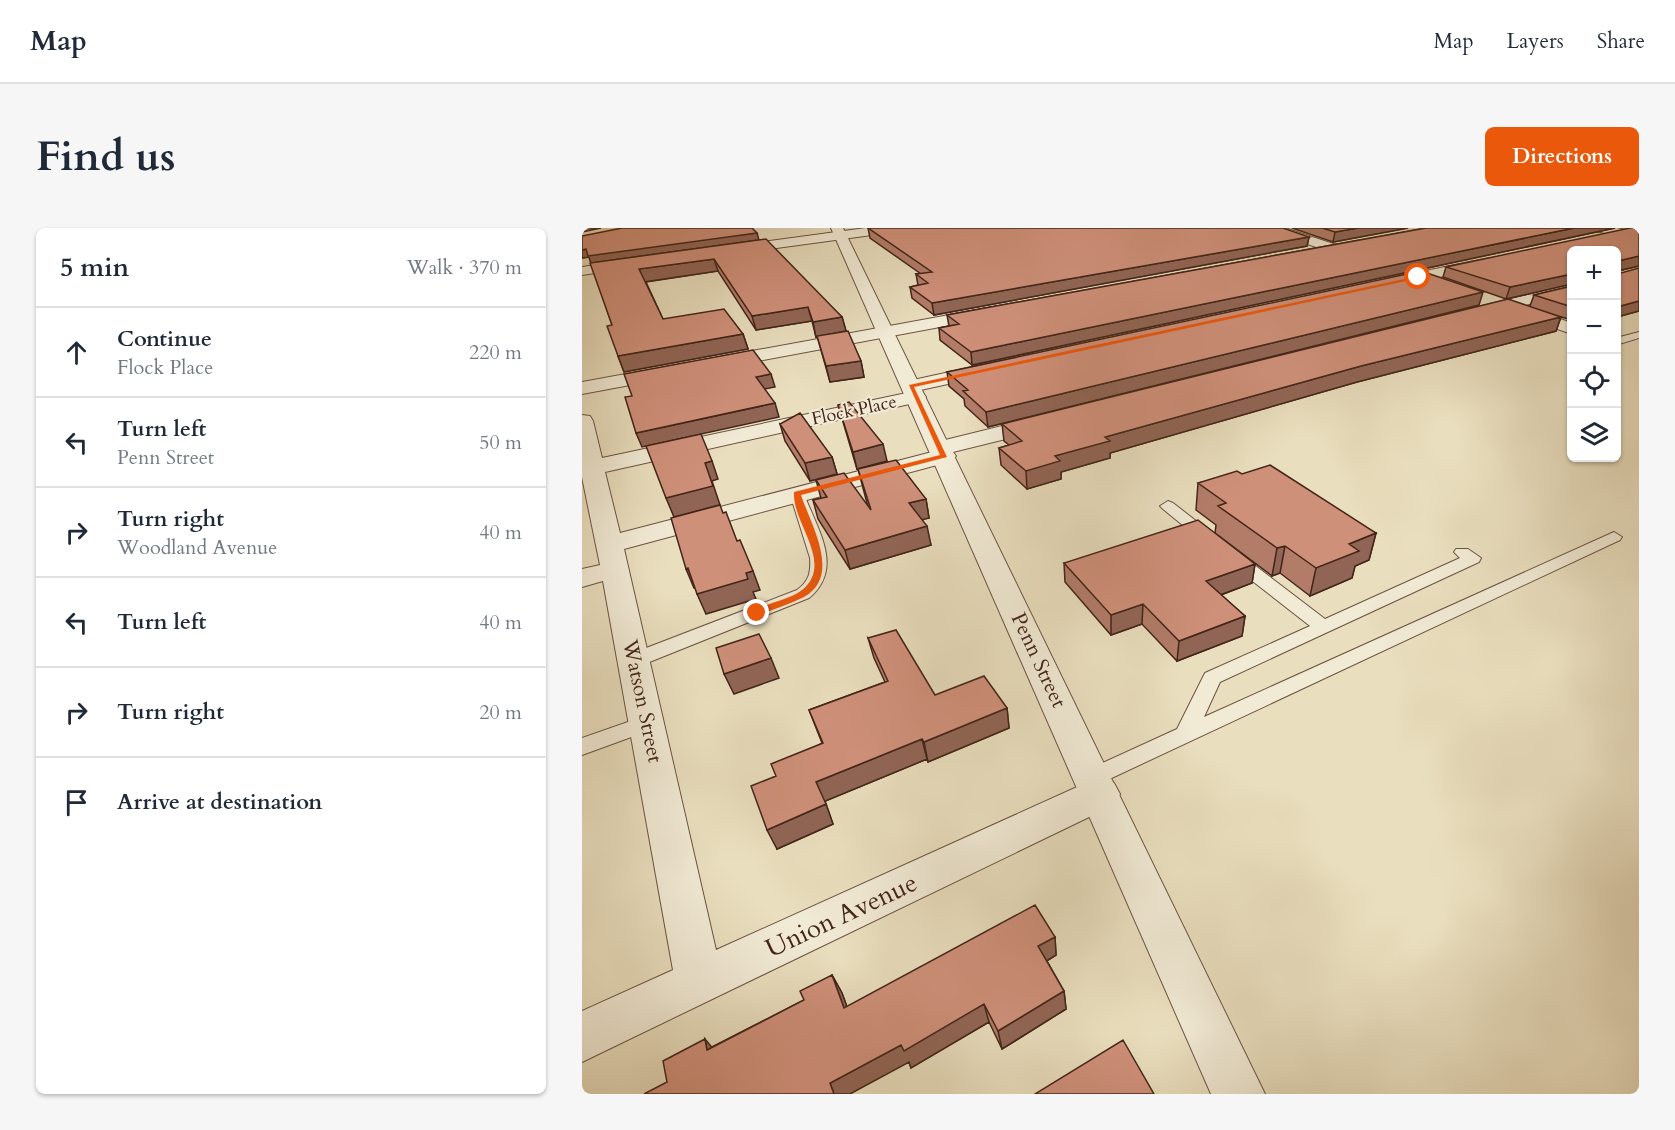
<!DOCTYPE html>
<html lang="en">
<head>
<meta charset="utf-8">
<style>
	body { margin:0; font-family:Cardo,serif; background:#f6f6f7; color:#1f2937 }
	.controls { position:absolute; right:18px; top:18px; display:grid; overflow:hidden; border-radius:9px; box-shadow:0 2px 4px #0004 }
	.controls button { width:54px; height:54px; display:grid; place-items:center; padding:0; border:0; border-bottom:2px solid #e0e1e3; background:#fff; color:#1f2937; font:30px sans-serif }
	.stop { position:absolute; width:18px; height:18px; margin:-14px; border:4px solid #ea580c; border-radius:50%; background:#fff }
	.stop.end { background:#ea580c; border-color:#fff; box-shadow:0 2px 6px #0008 }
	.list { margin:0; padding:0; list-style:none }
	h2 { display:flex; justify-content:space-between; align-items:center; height:78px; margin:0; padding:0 24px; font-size:26px }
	h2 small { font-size:20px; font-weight:400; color:#747a83 }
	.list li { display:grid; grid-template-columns:39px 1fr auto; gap:18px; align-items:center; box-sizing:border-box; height:90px; padding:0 24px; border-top:2px solid #e0e1e3 }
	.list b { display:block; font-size:22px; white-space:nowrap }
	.list p { margin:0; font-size:20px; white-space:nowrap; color:#747a83 }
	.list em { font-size:20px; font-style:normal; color:#747a83 }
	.icon { flex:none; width:33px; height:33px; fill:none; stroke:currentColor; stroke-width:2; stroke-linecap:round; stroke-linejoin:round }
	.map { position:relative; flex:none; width:1057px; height:866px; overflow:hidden; border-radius:9px }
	header { display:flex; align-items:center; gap:36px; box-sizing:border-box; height:84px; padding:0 30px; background:#fff; border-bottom:2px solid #e0e1e3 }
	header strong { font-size:28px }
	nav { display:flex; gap:33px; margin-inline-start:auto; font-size:21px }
	.intro { display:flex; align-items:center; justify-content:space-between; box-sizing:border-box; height:144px; padding:0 36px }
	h1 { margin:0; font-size:42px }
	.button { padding:15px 27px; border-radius:9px; background:#ea580c; color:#fff; font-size:21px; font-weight:700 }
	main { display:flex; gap:36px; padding:0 36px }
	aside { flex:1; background:#fff; border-radius:9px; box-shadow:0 2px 4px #0004 }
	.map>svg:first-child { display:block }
</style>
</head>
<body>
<header>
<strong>Map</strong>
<nav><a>Map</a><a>Layers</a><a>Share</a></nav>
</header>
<div class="intro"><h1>Find us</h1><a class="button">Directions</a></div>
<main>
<aside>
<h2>5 min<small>Walk · 370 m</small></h2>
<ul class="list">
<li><svg class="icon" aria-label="ahead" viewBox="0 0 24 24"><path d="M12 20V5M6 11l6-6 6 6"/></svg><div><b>Continue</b><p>Flock Place</p></div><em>220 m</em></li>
<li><svg class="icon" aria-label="left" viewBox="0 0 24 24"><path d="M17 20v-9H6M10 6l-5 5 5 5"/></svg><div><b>Turn left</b><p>Penn Street</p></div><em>50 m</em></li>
<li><svg class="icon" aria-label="right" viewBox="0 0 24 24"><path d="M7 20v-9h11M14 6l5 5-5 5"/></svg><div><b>Turn right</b><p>Woodland Avenue</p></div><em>40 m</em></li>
<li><svg class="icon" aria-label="left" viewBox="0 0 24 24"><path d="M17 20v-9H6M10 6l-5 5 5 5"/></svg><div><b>Turn left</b></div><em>40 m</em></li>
<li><svg class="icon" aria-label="right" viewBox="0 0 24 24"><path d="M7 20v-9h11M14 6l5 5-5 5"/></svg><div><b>Turn right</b></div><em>20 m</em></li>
<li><svg class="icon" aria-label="arrive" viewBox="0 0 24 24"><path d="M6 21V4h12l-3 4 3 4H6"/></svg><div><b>Arrive at destination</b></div></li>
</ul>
</aside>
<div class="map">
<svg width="1057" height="866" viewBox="0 0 1057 866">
	<rect width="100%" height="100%" fill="#e9debe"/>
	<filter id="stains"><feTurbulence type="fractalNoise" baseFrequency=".00333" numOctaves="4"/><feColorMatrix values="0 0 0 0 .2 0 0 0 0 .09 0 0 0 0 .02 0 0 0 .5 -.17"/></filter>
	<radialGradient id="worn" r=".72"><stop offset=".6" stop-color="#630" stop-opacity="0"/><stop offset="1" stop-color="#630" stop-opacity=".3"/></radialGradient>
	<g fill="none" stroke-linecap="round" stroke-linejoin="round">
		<defs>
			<path id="service" d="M1057,104V110L1034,117V110Z
				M215,262L222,266C235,301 263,340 227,370L60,437L53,439L46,437L43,432L46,427L215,362C227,353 229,345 228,330L208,266Z
				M586,273L591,275L632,307L634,310L632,313H620L581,281L578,278Z
				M1032,304L1040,309L1038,312L519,555L511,558L503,555L500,549L503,543L595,501L623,445L728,398L646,334L644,330L646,326H658L743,391L878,330L872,324L874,321H886L899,330L897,334L638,454L622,489Z
				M66,487L74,490L77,495L74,500L0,527V510Z"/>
			<path id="minor" d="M284,0H318L312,4L144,27L137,23L144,19Z
				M685,0H703L791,29L793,32L791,35H781L687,3Z
				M1012,0H1035L1057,5V13L1014,3Z
				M908,30L913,31L915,34L913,37L803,61L795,56L803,51Z
				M55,31L60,32L62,35L60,38L0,47V39Z
				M990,56V66L939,78L990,95V106L928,85L926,82L893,90L885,85L887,81Z
				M411,79L417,80L419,84L417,88L0,166V154Z
				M409,135L416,137L419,141L416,145L334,163L341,165L344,169L341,173L23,244L38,305L350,224L348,220L351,215L465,187L473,189L476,194L473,199L371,224L374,228L370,233L42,321L134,722L504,555L518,550L532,555L538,566L532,577L0,834V783L91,742L21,353L0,359V341L18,337L0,249V187L8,188L11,193L20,230L329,164L322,162L319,158L322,154Z"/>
			<path id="tertiary" d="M249,0H261L683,866H629Z"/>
		</defs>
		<!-- service casing -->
		<use href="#service" stroke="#6c5342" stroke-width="2"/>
		<!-- minor casing -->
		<use href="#minor" stroke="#6c5342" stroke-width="2"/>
		<!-- tertiary casing -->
		<use href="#tertiary" stroke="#6c5342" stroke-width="2"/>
		<!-- service -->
		<use href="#service" fill="#f1ead5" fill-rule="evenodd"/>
		<!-- minor -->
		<use href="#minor" fill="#f1ead5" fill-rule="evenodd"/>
		<!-- tertiary -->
		<use href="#tertiary" fill="#f1ead5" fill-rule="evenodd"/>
	</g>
	<!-- wall -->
	<path fill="#b27c69" stroke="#432519" stroke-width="1.5" d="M286,0L727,9L725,18L352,87L330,70L328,59L336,57L334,46H339L288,10Z
		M710,0H826L751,14Z
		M844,0H1033L390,137L358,112L357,100L367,98L365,87Z
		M1057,0V38L1036,43L1057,83L1035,89V22H990V56L924,71L861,49L864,39Z
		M0,8L177,12L260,89L264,103L279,133L282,149L248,154L235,108L234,109L230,93L174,102L136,43L64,54L81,91L161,106L166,121L42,144L36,128L30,97L9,35L7,29L0,30Z
		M990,58V92L979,89L974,103L775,154L528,225V230L479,244V251L445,261L419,237L417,220L427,217L422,213L420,196L948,78L952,67Z
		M897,77L406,199L383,178L382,171L367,158L365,144Z
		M256,177L305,233L275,241Z
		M198,196L250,229L255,246L228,253L203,213Z
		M276,241L344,271L347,290L340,291L349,317L268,341L236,291L231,272L239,270L234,252L286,279Z
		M660,246L794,305L787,332L773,338L770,350L728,368L698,345L690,348L633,305L634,297L614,282L616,255Z
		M482,335L673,336L670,355L639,367L663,388L660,408L595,433L560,396L529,407L483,354Z
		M286,410L353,467L425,480L427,500L346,534L345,531L243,573L251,596L195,621L194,548L240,515L227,482L303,454L292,430Z
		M473,709L474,727L465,733L482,763L484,781L420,821L407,794L329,840L327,834L85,854L130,819L222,772L250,747L260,765L265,779Z"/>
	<!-- shaded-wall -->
	<path fill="#916555" stroke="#432519" stroke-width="1.5" d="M0,0H19L0,4Z
		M776,0H826L751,14L753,4Z
		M992,0H1033L390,137L389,124Z
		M175,5L177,12L9,35L7,29L0,30V22Z
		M727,9L725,18L352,87L350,75Z
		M1057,28V38L1035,43L1036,33Z
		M132,31L136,43L62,54L57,41Z
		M990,46V56L924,71L928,59Z
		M901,64L897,77L406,199L404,184Z
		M1057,73V83L1035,89V79Z
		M226,79L230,93L174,102L170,88Z
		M260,89L264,103L234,109L231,94Z
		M979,89L974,103L775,154L528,225V230L479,244V251L445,261L444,243L473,228L523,209L779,138Z
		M161,106L166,121L42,144L36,128Z
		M279,133L282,149L248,154L244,138Z
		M189,146L193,159L178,162L174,149Z
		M193,175L197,189L60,219L54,205Z
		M301,216L305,233L275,241L271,224Z
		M250,229L255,246L228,253L223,235Z
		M130,233L136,251L130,253L138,277L92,289L84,270L123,235Z
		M344,271L347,290L331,294L327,275Z
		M345,298L349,317L268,341L263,322Z
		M794,305L787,332L773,338L770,350L728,368L734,340L767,316Z
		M703,318L698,345L690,348L695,320Z
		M673,336L670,355L622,373L624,353Z
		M106,340L115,360H112L104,341Z
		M171,343L178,362L171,364L174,371L124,386L115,366L164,345Z
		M561,376L560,396L529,407V387Z
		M663,388L660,408L595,433L597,413Z
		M189,430L197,450L152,466L142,446Z
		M425,480L427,500L346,534L342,514Z
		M340,511L345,531L241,574L234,554Z
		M244,576L251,596L195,621L185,602Z
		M473,709L474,727L458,737L456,718Z
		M250,747L260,765L272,798L262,780Z
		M482,763L484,781L420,821L416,803Z
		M402,776L407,794L329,840L327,834L268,866H252L248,855L319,817Z
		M123,811L137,828L125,822Z"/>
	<!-- building -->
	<path fill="#cf907a" stroke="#432519" stroke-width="1.5" d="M40,0H170L175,5L6,28L4,21L0,22V8Z
		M286,0H701L727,9L350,75L328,59L346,55L334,46L350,44Z
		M740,0H776L753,4Z
		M844,0H992L389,124L357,100L377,96L365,87Z
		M1048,0H1057V28L1036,33V43L1039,45L1057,40V73L1035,79V22H990V46L928,59L864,39Z
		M184,11L260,89L231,94L226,79L170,88L132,31L57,41L81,91L142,81L161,106L36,128L25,98L30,97L8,35Z
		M839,43L901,64L404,184L381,163L386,162L365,144Z
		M990,58V79L952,67Z
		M926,71L979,89L779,138L523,209L528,213L473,228L478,233L444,243L417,220L440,213L420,196Z
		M266,103L279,133L244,138L235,108Z
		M171,122L189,146L174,149L193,175L54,205L43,169L50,168L42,146Z
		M267,174L301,216L271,224L256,177Z
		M218,185L250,229L223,235L198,196Z
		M119,206L130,233L123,235L131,258L84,270L64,218Z
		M314,232L344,271L327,275L345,298L263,322L231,272L245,269L234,252L262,245L289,282L276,241Z
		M688,237L794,305L767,316L777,323L734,340L703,318L695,320L636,278L644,275L616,255L655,243L660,246Z
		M138,277L141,285L144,284L155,313L158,312L171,343L164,345L166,351L115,366L106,340L104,341L89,290Z
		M616,292L673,336L624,353L663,388L597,413L561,376L529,387L482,335Z
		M314,402L353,467L402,448L425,480L342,514L340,511L234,554L244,576L185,602L169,558L194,548L189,536L241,515L227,482L306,453L286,410Z
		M177,406L189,430L142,446L134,420Z
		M453,677L473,709L456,718L482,763L416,803L402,776L322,823L319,817L248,855L252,866H62L85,854L81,833L123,811L125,822L222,772L218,763L250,747L262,780Z
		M541,812L572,866H453Z"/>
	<!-- route -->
	<path fill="#ea580c" d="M836,48L838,50L332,159L365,229L219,267C229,297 260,348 222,369C208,376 192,381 178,387L170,385C184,374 206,373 220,362C253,335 210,296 212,264L358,227L327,157Z"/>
	<g text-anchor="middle" stroke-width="4.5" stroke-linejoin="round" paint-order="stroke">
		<!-- far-street labels -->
		<g font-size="18" fill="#432519" stroke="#f1ead5">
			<text transform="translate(272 182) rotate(-12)" y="6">Flock Place</text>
		</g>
		<!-- street labels -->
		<g font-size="21" fill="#432519" stroke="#f1ead5">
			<text transform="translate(457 432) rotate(65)" y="7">Penn Street</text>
			<text transform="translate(61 473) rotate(78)" y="7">Watson Street</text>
		</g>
		<!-- near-street labels -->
		<g font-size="26" fill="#432519" stroke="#f1ead5">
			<text transform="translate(259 687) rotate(-25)" y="9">Union Avenue</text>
		</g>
	</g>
	<rect width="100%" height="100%" filter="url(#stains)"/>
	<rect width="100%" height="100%" fill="url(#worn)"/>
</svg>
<div class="controls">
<button>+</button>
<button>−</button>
<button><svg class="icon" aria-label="locate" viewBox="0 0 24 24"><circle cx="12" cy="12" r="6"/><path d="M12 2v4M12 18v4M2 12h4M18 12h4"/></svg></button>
<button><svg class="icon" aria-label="layers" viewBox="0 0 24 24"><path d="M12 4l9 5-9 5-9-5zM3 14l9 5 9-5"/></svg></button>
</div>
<div class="stop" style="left:836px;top:49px"></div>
<div class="stop end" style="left:175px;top:385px"></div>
</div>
</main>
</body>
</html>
